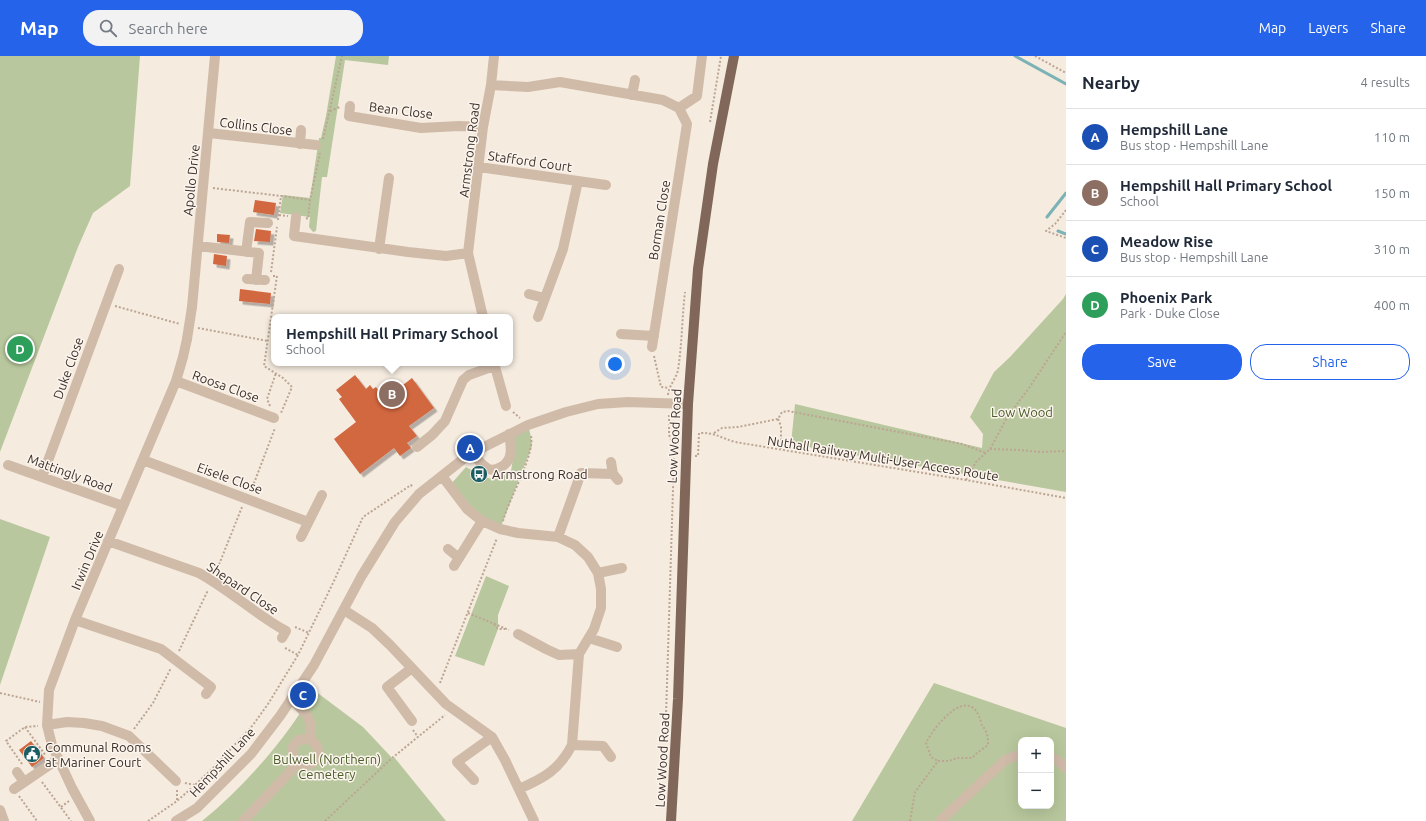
<!DOCTYPE html>
<html lang="en">
<head>
<meta charset="utf-8">
<style>
	body { margin:0; font-family:Ubuntu,sans-serif; background:#f2f2f3; color:#1f2937 }
	.controls { position:absolute; right:12px; bottom:12px; display:grid; overflow:hidden; border-radius:8px; box-shadow:0 4px 16px #0002 }
	.controls button { width:36px; height:36px; display:grid; place-items:center; padding:0; border:0; border-bottom:1px solid #e0e1e3; background:#fff; color:#1f2937; font:20px sans-serif }
	.you { position:absolute; left:615px; top:308px; width:14px; height:14px; margin:-10px; border:3px solid #fff; border-radius:50%; background:#1a73e8; box-shadow:0 0 0 6px #1a73e833 }
	.badge { display:grid; place-items:center; width:26px; height:26px; border-radius:50%; background:#2563eb; color:#fff; font-size:13px; font-weight:700 }
	.pin { position:absolute; translate:-50% -50%; border:2px solid #fff; box-shadow:0 1px 4px #0006 }
	.popup { position:absolute; left:271px; top:258px; width:242px; height:52px; box-sizing:border-box; display:grid; place-content:center; border-radius:8px; background:#fff; filter:drop-shadow(0 1px 3px #0005); font-size:13px; white-space:nowrap; color:#747a83 }
	.popup b { font-size:15px; color:#1f2937 }
	.popup::after { content:''; position:absolute; left:50%; top:100%; margin-left:-8px; border:8px solid transparent; border-top-color:#fff }
	.list { margin:0; padding:0; list-style:none }
	h2 { display:flex; justify-content:space-between; align-items:center; height:52px; margin:0; padding:0 16px; font-size:17px }
	h2 small { font-size:13px; font-weight:400; color:#747a83 }
	.list li { display:grid; grid-template-columns:26px 1fr auto; gap:12px; align-items:center; box-sizing:border-box; height:56px; padding:0 16px; border-top:1px solid #e0e1e3 }
	.list b { display:block; font-size:15px; white-space:nowrap }
	.list p { margin:0; font-size:13px; white-space:nowrap; color:#747a83 }
	.list em { font-size:13px; font-style:normal; color:#747a83 }
	.actions { display:flex; gap:8px; padding:12px 16px }
	.actions a { flex:1; padding:9px 0; border:1px solid #2563eb; border-radius:16px; text-align:center; font-size:14px; color:#2563eb }
	.actions .main { background:#2563eb; color:#fff }
	.icon { flex:none; width:22px; height:22px; fill:none; stroke:currentColor; stroke-width:2; stroke-linecap:round; stroke-linejoin:round }
	.map { position:relative; flex:none; width:1066px; height:765px; overflow:hidden }
	header { display:flex; align-items:center; gap:24px; box-sizing:border-box; height:56px; padding:0 20px; background:#2563eb; color:#fff }
	header strong { font-size:19px }
	nav { display:flex; gap:22px; margin-inline-start:auto; font-size:14px }
	.search { width:280px; height:36px; background:#f2f2f3; display:flex; align-items:center; gap:10px; box-sizing:border-box; padding:0 14px; border-radius:16px; color:#747a83; font-size:15px }
	main { display:flex }
	aside { flex:1; background:#fff }
	.map>svg:first-child { display:block }
</style>
</head>
<body>
<header>
<strong>Map</strong>
<div class="search"><svg class="icon" aria-label="search" viewBox="0 0 24 24"><circle cx="10" cy="10" r="6"/><path d="M15 15l6 6"/></svg>Search here</div>
<nav><a>Map</a><a>Layers</a><a>Share</a></nav>
</header>
<main>
<div class="map">
<svg width="1066" height="765" viewBox="0 0 1066 765">
	<defs>
		<filter id="shadow"><feDropShadow dx="3.5" dy="3.5" stdDeviation="0" flood-color="#0004"/></filter>
	</defs>
	<rect width="100%" height="100%" fill="#f5ebdf"/>
	<!-- green -->
	<path fill="#b8c79d" fill-rule="evenodd" d="M0,0H140L130,130L93,157L78,191L0,396Z
		M336,0H389L388,9L345,4L327,121H322L316,175L313,176L309,171L310,161L280,157L283,139L310,142L319,82H321L326,60Z
		M1066,238V436L791,388L795,348L982,392L983,378L970,361L994,316L1010,301L1063,243Z
		M528,369L531,381L532,390L500,473L482,465L451,428L466,411C484,421 492,429 511,415L515,390L512,379Z
		M0,463L50,481L0,629Z
		M486,520L509,530L498,559V573L484,610L455,600Z
		M934,627L1066,672V765H852ZM1021,684H1051V750H1021Z
		M315,635L363,671L393,703L394,701L446,765H202C234,739 264,707 289,673C298,661 306,647 315,635Z"/>
	<g fill="none" stroke-linecap="round" stroke-linejoin="round">
		<!-- stream -->
		<path stroke="#7bb2b6" stroke-width="3" d="M1015,0L1066,28
			M1047,161L1066,137
			M1058,175L1066,178"/>
	</g>
	<!-- building -->
	<path fill="#d26740" filter="url(#shadow)" d="M255,144L276,147L274,159L253,156Z
		M256,173L271,175L270,186L254,185Z
		M217,178L230,179L229,187L217,186Z
		M214,198L227,200L226,210L213,208Z
		M240,233L271,237L270,248L239,245Z
		M355,319L366,333L370,329L373,333L376,331L385,343L412,322L434,352L409,370L417,380L407,387L411,392L400,400L394,392L360,418L334,383L356,366L339,343L342,341L336,334Z
		M31,685L44,702L32,711L19,694Z"/>
	<g fill="none" stroke-linecap="round" stroke-linejoin="round">
		<!-- path -->
		<path stroke="#bca593" stroke-width="2" stroke-dasharray="2 2" stroke-linecap="butt" d="M1035,0L1066,17
			M330,55L340,51
			M710,66L721,0
			M323,83L342,0
			M213,132L281,140
			M1066,154L1055,168L1046,175L1066,182
			M279,159L288,160
			M306,162L308,163L310,144
			M278,164L281,140L310,144L320,97
			M271,216L277,171
			M273,220H277L264,310L283,322L292,331L281,357
			M115,250L180,268
			M198,272L268,285
			M654,300L661,331L669,332
			M668,339C669,329 676,323 678,314C682,288 682,262 685,236
			M270,350L267,343L276,317
			M513,356L520,362
			M778,363L781,370V394
			M714,377L722,372L738,371L778,363L782,356L788,355L962,388L986,397
			M990,393L1020,394L1040,396L1066,395
			M695,400H698L699,377C714,376 721,382 735,386L966,424L1066,442
			M966,424L976,406L990,393L1008,360L1029,332L1066,276
			M251,435L275,372
			M503,465C509,442 535,400 531,379
			M216,516L242,451
			M468,557L509,574
			M494,568L498,573H505
			M295,571L309,577
			M285,592L298,599
			M179,595L208,534
			M440,627L497,482
			M0,637L40,646
			M666,660L674,401L673,388L669,379V357
			M25,671L46,700
			M134,673L153,647L171,612
			M413,674L418,681
			M22,708L6,685L25,671L38,670
			M42,726L71,765
			M185,727L195,729
			M177,734V745
			M19,740L37,765
			M61,751L69,745
			M148,765L177,745L195,729L215,710L253,669L268,648L298,599L333,527L363,461L411,429L413,432
			M325,765L392,702L445,659
			M910,765L915,736L938,705H949L957,702H972L977,697L988,689C988,684 988,678 985,674C984,671 981,669 981,666C970,626 935,669 926,687L931,701L938,705"/>
		<!-- minor -->
		<path stroke="#d0bba9" stroke-width="10" d="M491,29L528,31L560,26L663,44L679,52L687,68L652,291
			M632,39L635,24
			M350,50L349,60L421,72L459,70L483,71
			M679,52L697,40L702,0
			M209,77L316,89
			M300,88L301,74
			M479,111L606,129
			M296,161L294,180L408,196L446,200L468,197
			M198,190L259,197L256,224
			M379,193L389,122
			M246,196L250,166L268,167
			M247,223L265,224
			M529,238L544,242
			M192,251L215,0
			M483,261L468,197L483,71L491,29L494,0
			M538,261L563,193L578,125
			M621,278L654,280
			M494,307L506,350
			M176,325L274,362
			M417,391L432,379L445,365L463,324L469,319L494,310
			M472,397C477,402 482,410 489,413C493,415 497,413 501,411C514,404 511,390 509,378
			M143,404L308,466
			M611,406L613,418L618,424
			M8,409L123,450
			M442,420L467,453L482,465L500,473L518,477L558,481L575,489L588,501L598,517L601,533V552L594,573L579,598L572,689C559,714 544,722 519,733
			M42,421L119,213
			M301,481L322,439
			M558,481L581,417L613,418
			M108,485L199,517C230,534 255,558 286,575L282,582
			M448,493L459,502
			M454,510L482,465
			M598,517L622,512
			M344,554L372,572L390,589L446,648L492,681L505,704L534,765
			M75,564L161,593L211,631L206,638
			M518,578L546,593L559,599L579,598
			M589,582L617,591
			M412,612L387,631L412,665
			M291,643C308,659 312,661 311,684
			M47,669L67,666L84,667L102,670L129,680L176,725
			M292 696a13 13 0 1 1 26 0a13 13 0 1 1-26 0Z
			M572,689L603,690L611,701
			M1051,701L1057,704L1066,712
			M17,716L24,726
			M474,724L457,706L492,681
			M14,733L58,703
			M0,754L4,765
			M90,765L72,732L52,689L47,669L49,634L75,564L176,325L183,301L187,283
			M176,765L197,752L251,698L280,660L314,609L361,521L395,466L419,438L462,404L486,390L528,369L566,356L598,348L628,346L688,348
			M243,765L289,717L297,707
			M940,765L1005,704L1021,698"/>
		<!-- major -->
		<path stroke="#806759" stroke-width="10" d="M671,765L678,643L688,348L698,213L713,108L734,0"/>
		<!-- minor-bridge -->
		<path stroke="#d0bba9" stroke-width="10" d="M187,283L192,251"/>
	</g>
	<!-- icons -->
	<defs>
		<symbol id="bus-disc" viewBox="-11 -11 22 22"><circle r="9.5" fill="#1a5d63" stroke="#fcf5ed"/><path d="M-5-6H5V4H4V6H2V4H-2V6H-4V4H-5ZM-3.5-4V0h7V-4ZM-3.5 1.2v1.5H-2V1.2ZM2 1.2v1.5H3.5V1.2Z" fill="#fff"/></symbol>
		<symbol id="civic-disc" viewBox="-11 -11 22 22"><circle r="9.5" fill="#1a5d63" stroke="#fcf5ed"/><path d="M-.6-6.5H3V-4.5H.6V-3L4-1V1h2V6H-6V1h2V-1L-.6-3ZM-1.2 2.5V6h2.4V2.5Z" fill="#fff"/></symbol>
	</defs>
	<g fill-rule="evenodd">
		<use href="#bus-disc" x="469" y="408" width="20" height="20"/>
		<use href="#civic-disc" x="22" y="688" width="20" height="20"/>
	</g>
	<g text-anchor="middle" stroke-width="3" stroke-linejoin="round" paint-order="stroke">
		<!-- street labels -->
		<g font-size="13" fill="#3c302a" stroke="#fcf5ed">
			<text transform="translate(401 54) rotate(7)" y="5">Bean Close</text>
			<text transform="translate(256 70) rotate(7)" y="5">Collins Close</text>
			<text transform="translate(469 94) rotate(-83)" y="5">Armstrong Road</text>
			<text transform="translate(530 105) rotate(8)" y="5">Stafford Court</text>
			<text transform="translate(191 124) rotate(-84)" y="5">Apollo Drive</text>
			<text transform="translate(659 164) rotate(-81)" y="5">Borman Close</text>
			<text transform="translate(68 312) rotate(-70)" y="5">Duke Close</text>
			<text transform="translate(226 330) rotate(20)" y="5">Roosa Close</text>
			<text transform="translate(674 380) rotate(-87)" y="5">Low Wood Road</text>
			<text transform="translate(883 402) rotate(9)" y="5">Nuthall Railway Multi-User Access Route</text>
			<text transform="translate(70 417) rotate(20)" y="5">Mattingly Road</text>
			<text transform="translate(230 422) rotate(20)" y="5">Eisele Close</text>
			<text transform="translate(87 504) rotate(-67)" y="5">Irwin Drive</text>
			<text transform="translate(243 532) rotate(34)" y="5">Shepard Close</text>
			<text transform="translate(662 704) rotate(-87)" y="5">Low Wood Road</text>
			<text transform="translate(222 706) rotate(-47)" y="5">Hempshill Lane</text>
		</g>
		<!-- park labels -->
		<g font-size="13" fill="#4a5d2a" stroke="#fcf5ed">
			<text x="1022" y="361">Low Wood</text>
			<text x="327" y="708">Bulwell (Northern)<tspan x="327" dy="15">Cemetery</tspan></text>
		</g>
		<!-- poi labels -->
		<g font-size="13" fill="#3c302a" stroke="#fcf5ed" text-anchor="start">
			<text x="492" y="423">Armstrong Road</text>
			<text x="45" y="696">Communal Rooms<tspan x="45" dy="15">at Mariner Court</tspan></text>
		</g>
	</g>
</svg>
<div class="controls">
<button>+</button>
<button>−</button>
</div>
<div class="you"></div>
<div class="pin badge" style="left:470px;top:392px;background:#1a4fb4">A</div>
<div class="pin badge" style="left:392px;top:338px;background:#8d6e63">B</div>
<div class="popup"><b>Hempshill Hall Primary School</b>School</div>
<div class="pin badge" style="left:303px;top:639px;background:#1a4fb4">C</div>
<div class="pin badge" style="left:20px;top:293px;background:#2e9e5b">D</div>
</div>
<aside>
<h2>Nearby<small>4 results</small></h2>
<ul class="list">
<li><span class="badge" style="background:#1a4fb4">A</span><div><b>Hempshill Lane</b><p>Bus stop · Hempshill Lane</p></div><em>110 m</em></li>
<li><span class="badge" style="background:#8d6e63">B</span><div><b>Hempshill Hall Primary School</b><p>School</p></div><em>150 m</em></li>
<li><span class="badge" style="background:#1a4fb4">C</span><div><b>Meadow Rise</b><p>Bus stop · Hempshill Lane</p></div><em>310 m</em></li>
<li><span class="badge" style="background:#2e9e5b">D</span><div><b>Phoenix Park</b><p>Park · Duke Close</p></div><em>400 m</em></li>
</ul>
<div class="actions"><a class="main">Save</a><a>Share</a></div>
</aside>
</main>
</body>
</html>
